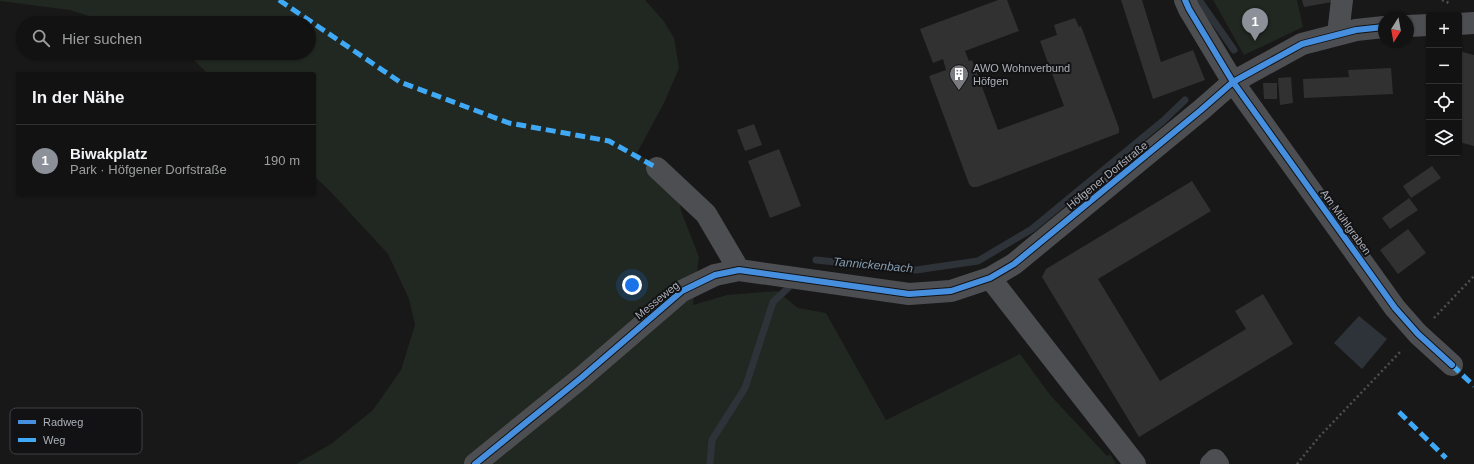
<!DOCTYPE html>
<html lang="de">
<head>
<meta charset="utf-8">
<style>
	body { margin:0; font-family:Arial,sans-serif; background:#1b1b1b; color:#f1f3f6 }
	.controls { position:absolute; right:12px; top:12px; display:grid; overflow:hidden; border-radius:4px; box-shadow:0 1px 3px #0004 }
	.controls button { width:36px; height:36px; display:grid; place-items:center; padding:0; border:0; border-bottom:1px solid #313232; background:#121212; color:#f1f3f6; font:20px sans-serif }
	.compass { position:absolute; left:1378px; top:12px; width:36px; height:36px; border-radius:50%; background:#121212; box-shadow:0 1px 3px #0004; rotate:191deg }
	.you { position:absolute; left:632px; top:285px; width:14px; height:14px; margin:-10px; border:3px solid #fff; border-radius:50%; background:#1a73e8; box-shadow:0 0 0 6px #1a73e833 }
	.badge { display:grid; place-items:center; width:26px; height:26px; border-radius:50%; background:#8c9099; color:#fff; font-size:13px; font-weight:700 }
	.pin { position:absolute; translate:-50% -33px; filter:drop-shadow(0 1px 2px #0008) }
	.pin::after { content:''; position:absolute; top:21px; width:14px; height:12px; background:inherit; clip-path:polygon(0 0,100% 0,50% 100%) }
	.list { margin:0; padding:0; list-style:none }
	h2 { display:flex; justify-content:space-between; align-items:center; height:52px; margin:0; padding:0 16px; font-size:17px }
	h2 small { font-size:13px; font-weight:400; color:#9c9e9f }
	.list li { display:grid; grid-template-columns:26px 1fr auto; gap:12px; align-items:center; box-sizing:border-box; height:72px; padding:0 16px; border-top:1px solid #313232 }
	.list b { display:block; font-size:15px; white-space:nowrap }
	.list p { margin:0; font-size:13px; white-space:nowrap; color:#9c9e9f }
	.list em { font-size:13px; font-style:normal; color:#9c9e9f }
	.icon { flex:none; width:22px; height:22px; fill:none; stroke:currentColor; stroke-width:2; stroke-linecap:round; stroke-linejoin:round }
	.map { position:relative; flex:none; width:1474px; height:464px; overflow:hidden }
	.search { position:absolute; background:#121212; box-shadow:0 1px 3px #0004; left:16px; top:16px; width:300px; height:44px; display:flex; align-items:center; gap:10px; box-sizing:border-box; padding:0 14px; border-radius:22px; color:#9c9e9f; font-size:15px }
	.panel { position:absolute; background:#121212; box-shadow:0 1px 3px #0004; left:16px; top:72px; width:300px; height:124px; border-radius:4px }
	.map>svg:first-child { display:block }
</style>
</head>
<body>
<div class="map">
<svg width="1474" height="464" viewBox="0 0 1474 464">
	<rect width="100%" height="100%" fill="#181818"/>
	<!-- green -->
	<path fill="#212721" d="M0,0H645L663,20L674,38L679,68L664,103L637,153L677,180L681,211L699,257L693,305L727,295L777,291L798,308L826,313L886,420L1020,354L1051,396L1107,456L1110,454L1116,464H296L331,444L373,410L401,370L415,325L409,299L388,254L329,190L314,176V74H208L187,53H309V23H111L70,10L0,1Z
		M1213,0H1297L1303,27L1244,55Z"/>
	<!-- water -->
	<path fill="#2d3339" d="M1359,316L1387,339L1362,369L1334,343Z"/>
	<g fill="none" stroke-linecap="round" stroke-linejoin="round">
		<!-- stream -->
		<path stroke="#2d3339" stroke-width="7" d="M1199,0L1234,50
			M816,260L916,270L978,261L1032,229L1163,121L1185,100
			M710,464L712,440L745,388L773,302L788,288"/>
	</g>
	<!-- building -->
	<path fill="#313132" d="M998,0H1007L1019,31L965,51L969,61L972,60L998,130L1064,106L1040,41L1057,35L1054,25L1075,18L1079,27L1081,26L1119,128V133L977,187H972L969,184L929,76L946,70L943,59L933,63L920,29Z
		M1121,0H1142L1161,62L1193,50L1205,80L1153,99Z
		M1302,0H1332V2L1304,7Z
		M1459,51L1474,55V146L1459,142Z
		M1391,68L1393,94L1304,98L1303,79L1349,77L1348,70Z
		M1291,77L1293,103L1280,105L1278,78Z
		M1263,83H1277V99H1264Z
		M754,124L762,145L745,151L737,130Z
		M779,149L801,206L770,218L748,161Z
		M1432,166L1441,178L1411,198L1403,186Z
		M1192,181L1211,211L1098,279L1160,381L1246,329L1235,311L1263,294L1293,344L1139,437L1042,277L1046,269Z
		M1409,198L1418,210L1390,229L1382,218Z
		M1408,229L1426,253L1398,274L1380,250Z"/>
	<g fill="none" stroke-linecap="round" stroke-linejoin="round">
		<!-- path -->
		<path stroke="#4e4f51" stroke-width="2.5" stroke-dasharray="2 3" stroke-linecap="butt" d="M1442,0L1449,3
			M1434,318L1474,276
			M1297,464L1319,437L1402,350"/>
		<!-- minor -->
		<path stroke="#4d4e51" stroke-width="22" d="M1185,0L1189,9L1233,82L1395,308L1418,334L1452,365
			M1459,24L1474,23
			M1408,26L1429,25
			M1338,34L1342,0
			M657,168L706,214L739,270
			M990,278L1135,464
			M475,464L581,378L682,291L715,275L739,270L909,294L951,291L990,278L1014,264L1201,110L1233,82L1302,44L1356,30L1384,27
			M1211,464L1215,460L1218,464"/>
		<!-- quiet -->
		<path stroke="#3fa9f5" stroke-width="5" stroke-dasharray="10 5" stroke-linecap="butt" d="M279,0L400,82L509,123L609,141L657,168
			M1452,365L1474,386
			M1399,412L1446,458"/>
		<defs>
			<path id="cycleway" d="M1185,0L1189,9L1233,82L1395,308L1418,334L1452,365
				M475,464L581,378L682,291L715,275L739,270L909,294L951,291L990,278L1014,264L1201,110L1233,82L1302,44L1356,30L1384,27"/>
		</defs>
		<!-- cycleway casing -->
		<use href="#cycleway" stroke="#121214" stroke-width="8"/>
		<!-- cycleway -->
		<use href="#cycleway" stroke="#468fdf" stroke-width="6"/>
	</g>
	<!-- icons -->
	<defs>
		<symbol id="building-pin" viewBox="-11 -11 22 30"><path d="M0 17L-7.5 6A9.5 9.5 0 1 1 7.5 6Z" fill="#787a7f" stroke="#121214"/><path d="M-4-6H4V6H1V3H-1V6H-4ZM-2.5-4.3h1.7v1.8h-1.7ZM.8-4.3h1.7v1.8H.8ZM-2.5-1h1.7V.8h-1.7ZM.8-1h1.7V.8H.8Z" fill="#fff"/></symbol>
	</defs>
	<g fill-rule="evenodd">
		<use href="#building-pin" x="948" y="63" width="22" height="30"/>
	</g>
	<g text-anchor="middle" stroke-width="4" stroke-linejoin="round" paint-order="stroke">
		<!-- poi labels -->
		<g font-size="11" fill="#abafb7" stroke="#121214" text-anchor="start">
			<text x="973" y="72">AWO Wohnverbund<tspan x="973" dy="13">Höfgen</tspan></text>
		</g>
		<!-- street labels -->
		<g font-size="11" fill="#abafb7" stroke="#121214">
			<text transform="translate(1107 175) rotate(-39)" y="4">Höfgener Dorfstraße</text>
			<text transform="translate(1346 222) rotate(54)" y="4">Am Mühlgraben</text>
			<text transform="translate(657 300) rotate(-39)" y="4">Messeweg</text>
		</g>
		<!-- water labels -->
		<g font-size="12" font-style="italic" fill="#869daf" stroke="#121214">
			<text transform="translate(873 265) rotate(5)" y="4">Tannickenbach</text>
		</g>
	</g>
	<!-- legend -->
	<rect x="10" y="408" width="132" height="46" rx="6" fill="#121214" stroke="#404145" stroke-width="1"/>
	<rect x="18" y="420" width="18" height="4" fill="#468fdf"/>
	<rect x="18" y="438" width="18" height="4" fill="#3fa9f5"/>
	<g font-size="11" fill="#abafb7">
		<text x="43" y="426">Radweg</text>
		<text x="43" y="444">Weg</text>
	</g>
</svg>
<div class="controls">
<button>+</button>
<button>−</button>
<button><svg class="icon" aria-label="locate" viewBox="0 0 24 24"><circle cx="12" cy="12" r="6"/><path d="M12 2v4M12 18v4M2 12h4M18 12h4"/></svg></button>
<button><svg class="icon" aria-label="layers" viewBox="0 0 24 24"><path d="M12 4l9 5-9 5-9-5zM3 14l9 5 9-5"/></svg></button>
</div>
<svg class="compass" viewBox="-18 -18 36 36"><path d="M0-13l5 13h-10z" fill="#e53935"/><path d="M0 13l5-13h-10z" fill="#9c9e9f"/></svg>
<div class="you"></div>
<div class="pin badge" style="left:1255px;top:41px">1</div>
<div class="search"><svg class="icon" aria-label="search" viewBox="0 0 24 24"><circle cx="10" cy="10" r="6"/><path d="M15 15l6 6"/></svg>Hier suchen</div>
<section class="panel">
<h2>In der Nähe<small></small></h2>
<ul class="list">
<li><span class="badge">1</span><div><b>Biwakplatz</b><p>Park · Höfgener Dorfstraße</p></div><em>190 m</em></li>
</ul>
</section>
</div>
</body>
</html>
